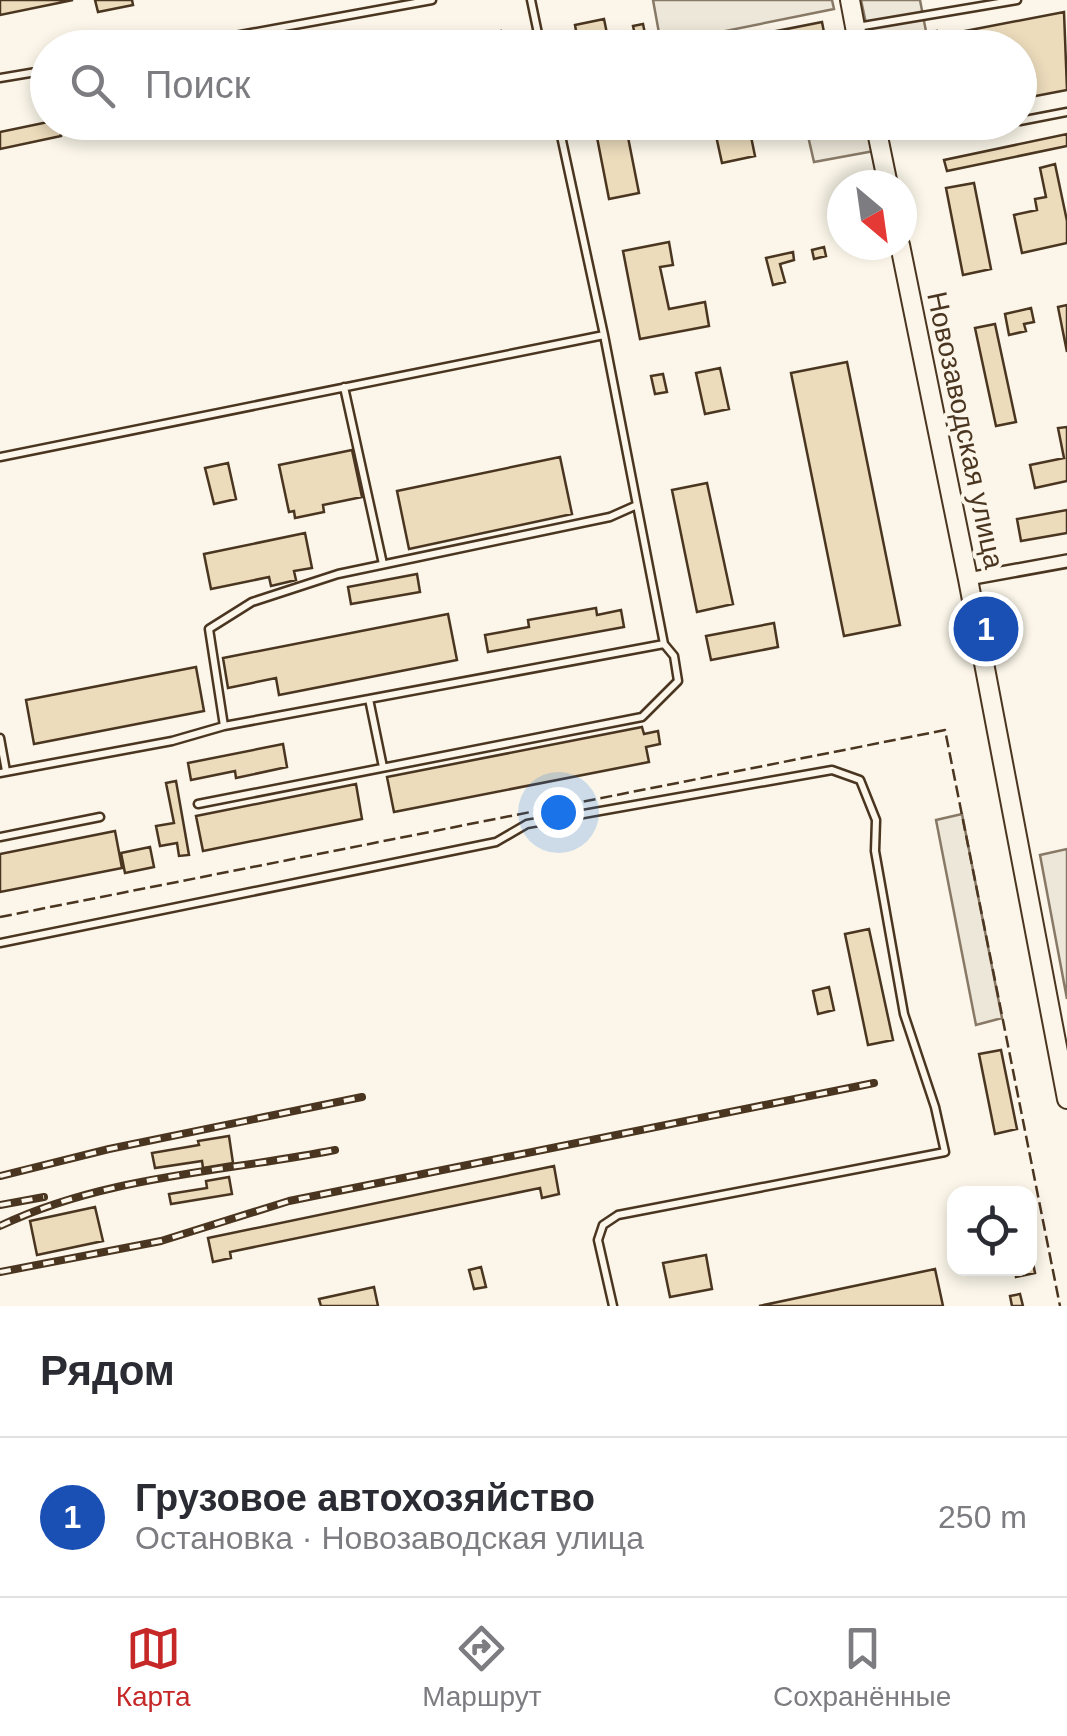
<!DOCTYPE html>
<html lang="ru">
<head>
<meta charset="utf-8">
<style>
	body { margin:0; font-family:Helvetica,sans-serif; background:#f2f2f3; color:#2b2b33 }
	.controls { position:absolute; right:30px; bottom:30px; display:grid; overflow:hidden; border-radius:20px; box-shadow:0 5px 15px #0003 }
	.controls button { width:90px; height:90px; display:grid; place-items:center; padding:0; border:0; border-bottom:2px solid #e1e1e2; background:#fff; color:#2b2b33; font:50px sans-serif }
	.compass { position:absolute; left:827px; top:170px; width:90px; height:90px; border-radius:50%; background:#fff; box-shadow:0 5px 15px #0003; rotate:151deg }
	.you { position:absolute; left:558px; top:812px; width:35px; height:35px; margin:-25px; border:8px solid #fff; border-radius:50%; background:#1a73e8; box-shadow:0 0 0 15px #1a73e833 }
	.badge { display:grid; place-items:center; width:65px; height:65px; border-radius:50%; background:#c62828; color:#fff; font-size:32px; font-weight:700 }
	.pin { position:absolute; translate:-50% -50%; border:5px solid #fff; box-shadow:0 2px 10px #0006 }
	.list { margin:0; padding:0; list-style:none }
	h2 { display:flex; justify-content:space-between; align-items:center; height:130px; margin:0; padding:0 40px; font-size:42px }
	h2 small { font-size:32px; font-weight:400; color:#7c7c81 }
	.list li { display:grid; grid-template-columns:65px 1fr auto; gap:30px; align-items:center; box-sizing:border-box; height:160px; padding:0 40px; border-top:2px solid #e1e1e2 }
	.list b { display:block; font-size:38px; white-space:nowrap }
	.list p { margin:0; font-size:32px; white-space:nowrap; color:#7c7c81 }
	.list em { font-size:32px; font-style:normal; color:#7c7c81 }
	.icon { flex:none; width:55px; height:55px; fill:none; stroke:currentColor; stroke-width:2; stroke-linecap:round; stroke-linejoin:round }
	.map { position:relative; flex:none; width:1067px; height:1306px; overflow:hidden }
	.search { position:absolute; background:#fff; box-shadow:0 5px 15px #0003; left:30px; right:30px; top:30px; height:110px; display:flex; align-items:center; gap:25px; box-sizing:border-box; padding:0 35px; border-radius:55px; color:#7c7c81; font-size:38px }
	.sheet { height:290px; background:#fff }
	nav { display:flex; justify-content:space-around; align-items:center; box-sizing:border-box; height:140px; border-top:2px solid #e1e1e2; background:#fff; font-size:28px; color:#7c7c81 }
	nav a { display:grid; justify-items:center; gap:5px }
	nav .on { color:#c62828 }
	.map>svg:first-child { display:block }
</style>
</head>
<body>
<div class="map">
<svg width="1067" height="1306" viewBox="0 0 1067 1306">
	<rect width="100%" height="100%" fill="#fbf6e9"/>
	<!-- parking -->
	<path fill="#ede7d9" stroke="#887966" stroke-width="2.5" d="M653,0H832L834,9L661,44Z
		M861,0H920L929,47H871Z
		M805,123H867L874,151L814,162Z
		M962,814L1002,1018L976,1025L936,820Z
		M1067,849V999L1040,855Z"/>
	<!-- building -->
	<path fill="#ecdcbc" stroke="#4a3520" stroke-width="2.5" d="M0,0H73L0,15Z
		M95,0H132L133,5L98,12Z
		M1064,12L1067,90L1020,99V48H941L939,36Z
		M604,19L610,48H579L575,25Z
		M822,22L827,48H723L721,42Z
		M643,24L648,48H638L633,26Z
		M501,31L504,48H420Z
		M937,31L941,48H921L919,34Z
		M48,122H59L61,136L0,149V132Z
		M155,122H222L158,135Z
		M455,122H482L484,133L458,138Z
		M594,122H625L639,193L609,199Z
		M713,122H748L755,156L722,163Z
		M767,122H798V124L769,129Z
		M1067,134V146L947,171L944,160Z
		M1055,164L1067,221V243L1022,253L1014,215L1037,210L1035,199L1046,197L1040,168Z
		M974,183L991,269L963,275L946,188Z
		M669,242L673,265L660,267L669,309L705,302L709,326L640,339L623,251Z
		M824,247L826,256L814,259L812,250Z
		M793,252L794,260L780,264L785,282L773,285L766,258Z
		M1067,305V352L1058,307Z
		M1031,308L1034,322L1024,324L1026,331L1009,335L1005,314Z
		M995,324L1016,422L996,426L975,328Z
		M847,362L900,625L844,636L791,373Z
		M720,368L729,409L705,414L696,373Z
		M663,374L667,392L655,394L651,376Z
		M1067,427V481L1035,488L1030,465L1064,458L1058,428Z
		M352,450L362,497L323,505L324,512L295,518L294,511L289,512L279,465Z
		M560,457L572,514L409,549L397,491Z
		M228,463L236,499L214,504L205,468Z
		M707,483L733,604L697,612L672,490Z
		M1067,510V533L1021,541L1017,519Z
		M305,533L312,568L294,571L296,580L271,586L269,577L211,589L204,554Z
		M417,574L420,592L351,604L348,587Z
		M596,608L597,615L621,610L624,627L488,652L485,635L529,627L528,620Z
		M448,614L457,660L279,695L276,678L228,688L223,658Z
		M774,623L778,647L711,660L706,636Z
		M196,667L204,711L34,744L26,700Z
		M642,727L644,734L658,731L660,744L646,747L649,762L394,812L387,777Z
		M283,744L287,767L236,778L235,771L191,780L188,763Z
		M176,781L189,855L179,856L177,843L160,846L156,826L174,823L166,783Z
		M356,784L362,819L203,851L196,816Z
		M115,831L122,868L0,892V854Z
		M150,847L154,867L125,873L121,853Z
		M869,929L893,1040L868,1045L845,934Z
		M829,987L834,1010L818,1014L813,991Z
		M1001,1050L1017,1129L995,1134L979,1054Z
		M229,1136L233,1163L203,1168L202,1161L155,1168L152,1153L199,1145L198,1141Z
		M554,1166L559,1194L542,1198L540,1188L230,1252L231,1258L213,1262L208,1238Z
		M229,1177L232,1194L171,1204L169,1194L207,1188L206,1181Z
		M95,1207L103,1241L37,1255L30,1221Z
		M1030,1248L1035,1273L1016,1277L1015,1268H1030Z
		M706,1255L712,1289L670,1297L663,1263Z
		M481,1267L486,1287L474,1289L469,1270Z
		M935,1269L943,1306H759Z
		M374,1287L378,1306H321L319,1299Z
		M1020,1294L1023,1306H1012L1010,1296Z"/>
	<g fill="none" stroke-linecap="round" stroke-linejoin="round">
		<defs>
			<path id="lane" d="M531,0L541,48
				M857,27L1017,0
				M169,48L432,0
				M0,78L48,70
				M1020,121L1067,112
				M957,133L1011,122
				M344,387L383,564
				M0,457L604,335
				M369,699L383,767
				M224,726L209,629L252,602L338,574L610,517L637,505
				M0,738L6,771
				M0,773L172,741L224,726L664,644L604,335L558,122
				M198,804L642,717L678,681L674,656L664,644
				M0,837L100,817
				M0,943L496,842L527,824L832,770L860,780L876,820L875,851L904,1014L935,1107L945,1152L618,1215L603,1225L598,1240L613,1306"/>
			<path id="street" d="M968,579L1067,561"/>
			<path id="primary" d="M850,0L859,48
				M875,122L888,185
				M900,245L968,579L1067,1099"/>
		</defs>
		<!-- lane casing -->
		<use href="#lane" stroke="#4a3520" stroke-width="11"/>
		<!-- street casing -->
		<use href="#street" stroke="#4a3520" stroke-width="16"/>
		<!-- primary casing -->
		<use href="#primary" stroke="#4a3520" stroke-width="22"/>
		<!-- lane -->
		<use href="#lane" stroke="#fbf6e9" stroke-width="6"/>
		<!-- street -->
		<use href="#street" stroke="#fbf6e9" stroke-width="11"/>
		<!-- primary -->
		<use href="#primary" stroke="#fbf6e9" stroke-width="18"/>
		<defs>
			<path id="rail" d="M0,1176L109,1149L362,1097
				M0,1205L44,1197
				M0,1226C105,1176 223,1172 335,1150
				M0,1272L161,1241L289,1201L874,1083"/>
		</defs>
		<!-- rail casing -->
		<use href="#rail" stroke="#4a3520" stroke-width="8"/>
		<!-- rail -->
		<use href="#rail" stroke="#fbf6e9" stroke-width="4" stroke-dasharray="11" stroke-linecap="butt"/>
		<!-- fence -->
		<path stroke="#4a3520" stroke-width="2.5" stroke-dasharray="12 5" stroke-linecap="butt" d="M0,917L945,730L1060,1306"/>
	</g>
	<g text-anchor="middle" stroke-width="8" stroke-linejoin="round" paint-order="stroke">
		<!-- street labels -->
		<g font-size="28" fill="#4a3520" stroke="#fbf6e9">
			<text transform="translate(966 430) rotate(78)" y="10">Новозаводская улица</text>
		</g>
	</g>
</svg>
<div class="controls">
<button><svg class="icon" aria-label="locate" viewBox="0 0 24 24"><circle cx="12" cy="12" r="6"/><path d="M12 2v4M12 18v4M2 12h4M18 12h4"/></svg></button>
</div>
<svg class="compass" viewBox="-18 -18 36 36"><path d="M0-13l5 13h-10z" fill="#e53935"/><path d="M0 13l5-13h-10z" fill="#7c7c81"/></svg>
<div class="you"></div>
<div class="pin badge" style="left:986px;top:629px;background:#1a4fb4">1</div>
<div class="search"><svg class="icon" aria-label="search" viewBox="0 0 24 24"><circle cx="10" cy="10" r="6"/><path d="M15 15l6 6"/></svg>Поиск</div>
</div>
<section class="sheet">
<h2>Рядом<small></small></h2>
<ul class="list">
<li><span class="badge" style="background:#1a4fb4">1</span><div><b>Грузовое автохозяйство</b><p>Остановка · Новозаводская улица</p></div><em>250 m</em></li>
</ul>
</section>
<nav>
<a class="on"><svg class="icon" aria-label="map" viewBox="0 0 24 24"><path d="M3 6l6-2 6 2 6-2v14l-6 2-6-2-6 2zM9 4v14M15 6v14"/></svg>Карта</a>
<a><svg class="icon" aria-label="directions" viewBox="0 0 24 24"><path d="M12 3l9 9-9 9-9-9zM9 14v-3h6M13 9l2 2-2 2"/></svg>Маршрут</a>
<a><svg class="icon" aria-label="saved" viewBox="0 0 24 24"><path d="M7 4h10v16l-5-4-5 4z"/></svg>Сохранённые</a>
</nav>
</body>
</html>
